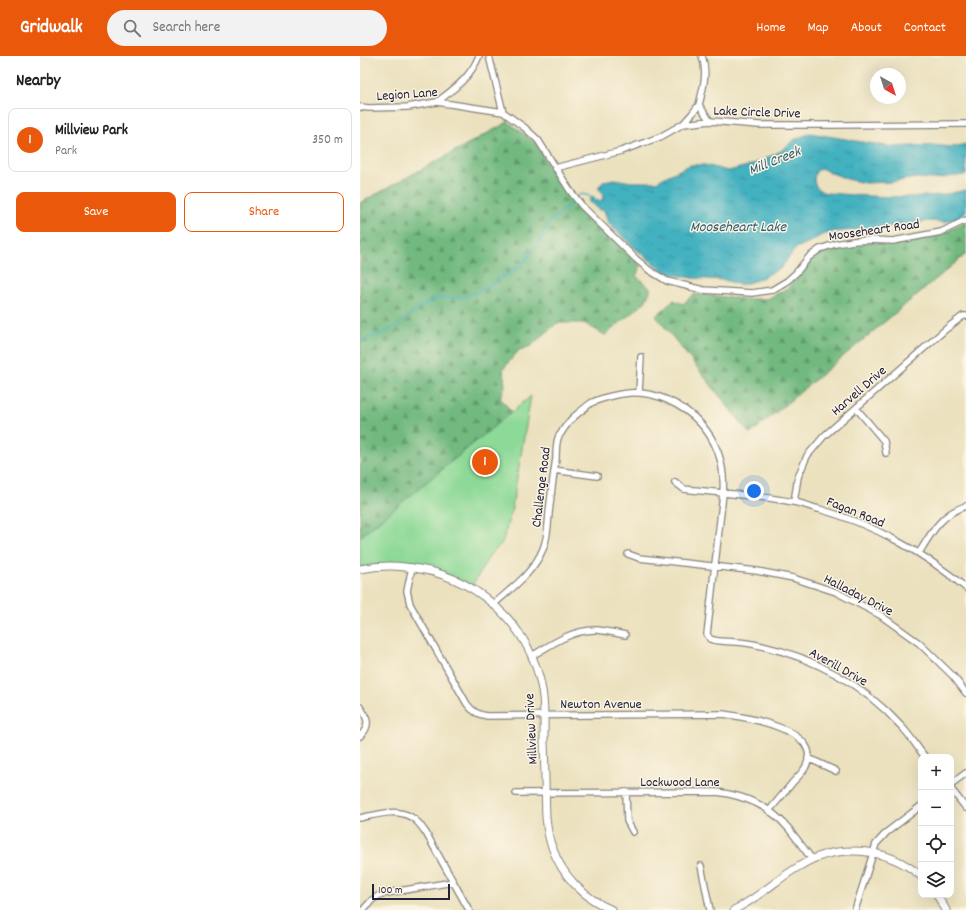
<!DOCTYPE html>
<html lang="en">
<head>
<meta charset="utf-8">
<style>
	body { margin:0; font-family:Dekko,sans-serif; background:#f2f2f2; color:#222 }
	.controls { position:absolute; right:12px; bottom:12px; display:grid; overflow:hidden; border-radius:8px; box-shadow:0 4px 16px #0002 }
	.controls button { width:36px; height:36px; display:grid; place-items:center; padding:0; border:0; border-bottom:1px solid #e0e0e0; background:#fff; color:#222; font:20px sans-serif }
	.compass { position:absolute; left:510px; top:12px; width:36px; height:36px; border-radius:50%; background:#fff; box-shadow:0 4px 16px #0002; rotate:141deg }
	.scale { position:absolute; left:12px; bottom:10px; width:78px; box-sizing:border-box; padding-left:4px; border:2px solid #22223b; border-top:0; font-size:11px; line-height:14px; white-space:nowrap; color:#22223b; -webkit-text-stroke:3px #fcf5e5; paint-order:stroke }
	.you { position:absolute; left:394px; top:435px; width:14px; height:14px; margin:-10px; border:3px solid #fff; border-radius:50%; background:#1a73e8; box-shadow:0 0 0 6px #1a73e833 }
	.badge { display:grid; place-items:center; width:26px; height:26px; border-radius:50%; background:#ea580c; color:#fff; font-size:13px; font-weight:700 }
	.pin { position:absolute; translate:-50% -50%; border:2px solid #fff; box-shadow:0 1px 4px #0006 }
	.list { margin:0; padding:0; list-style:none }
	h2 { display:flex; justify-content:space-between; align-items:center; height:52px; margin:0; padding:0 16px; font-size:17px }
	h2 small { font-size:13px; font-weight:400; color:#767676 }
	.list li { display:grid; grid-template-columns:26px 1fr auto; gap:12px; align-items:center; box-sizing:border-box; height:64px; margin:0 8px 8px; padding:0 8px; border:1px solid #e0e0e0; border-radius:8px }
	.list b { display:block; font-size:15px; white-space:nowrap }
	.list p { margin:0; font-size:13px; white-space:nowrap; color:#767676 }
	.list em { font-size:13px; font-style:normal; color:#767676 }
	.actions { display:flex; gap:8px; padding:12px 16px }
	.actions a { flex:1; padding:9px 0; border:1px solid #ea580c; border-radius:8px; text-align:center; font-size:14px; color:#ea580c }
	.actions .main { background:#ea580c; color:#fff }
	.icon { flex:none; width:22px; height:22px; fill:none; stroke:currentColor; stroke-width:2; stroke-linecap:round; stroke-linejoin:round }
	.map { position:relative; flex:none; width:606px; height:854px; overflow:hidden }
	header { display:flex; align-items:center; gap:24px; box-sizing:border-box; height:56px; padding:0 20px; background:#ea580c; color:#fff }
	header strong { font-size:19px }
	nav { display:flex; gap:22px; margin-inline-start:auto; font-size:14px }
	.search { width:280px; height:36px; background:#f2f2f2; display:flex; align-items:center; gap:10px; box-sizing:border-box; padding:0 14px; border-radius:22px; color:#767676; font-size:15px }
	main { display:flex }
	aside { flex:1; background:#fff }
	.map>svg:first-child { display:block }
</style>
</head>
<body>
<header>
<strong>Gridwalk</strong>
<div class="search"><svg class="icon" aria-label="search" viewBox="0 0 24 24"><circle cx="10" cy="10" r="6"/><path d="M15 15l6 6"/></svg>Search here</div>
<nav><a>Home</a><a>Map</a><a>About</a><a>Contact</a></nav>
</header>
<main>
<aside>
<h2>Nearby<small></small></h2>
<ul class="list">
<li><span class="badge">1</span><div><b>Millview Park</b><p>Park</p></div><em>350 m</em></li>
</ul>
<div class="actions"><a class="main">Save</a><a>Share</a></div>
</aside>
<div class="map">
<svg width="606" height="854" viewBox="0 0 606 854">
	<defs>
		<pattern id="forest-firs" width="22" height="20" patternUnits="userSpaceOnUse"><rect width="22" height="20" fill="#72b980"/><path d="M5 1l3.5 6h-7zM16 11l3.5 6h-7z" fill="#5d966a"/></pattern>
		<pattern id="water-ripples" width="26" height="14" patternUnits="userSpaceOnUse"><rect width="26" height="14" fill="#43b1c0"/><path d="M2 4q2-2 4 0t4 0M15 11q2-2 4 0t4 0" fill="none" stroke="#38909d"/></pattern>
	</defs>
	<rect width="100%" height="100%" fill="#fcf5e5"/>
	<filter id="ink" filterUnits="userSpaceOnUse"><feTurbulence type="fractalNoise" baseFrequency=".025" numOctaves="2"/><feDisplacementMap in="SourceGraphic" scale="8" xChannelSelector="R" yChannelSelector="G"/><feConvolveMatrix kernelMatrix="1 2 1 2 8 2 1 2 1" color-interpolation-filters="sRGB"/></filter>
	<filter id="wash" filterUnits="userSpaceOnUse"><feTurbulence type="fractalNoise" baseFrequency=".012" numOctaves="4" result="noise"/><feDisplacementMap in="SourceGraphic" scale="16" xChannelSelector="R" yChannelSelector="G"/><feGaussianBlur stdDeviation="0.9" result="paint"/><feColorMatrix in="noise" values="0 0 0 0 0 0 0 0 0 0 0 0 0 0 0 0 0 1.4 0 .05"/><feComposite in="paint" operator="in"/></filter>
	<g filter="url(#wash)">
		<rect width="100%" height="100%" fill="#ebe1be"/>
		<!-- forest -->
		<path fill="url(#forest-firs)" stroke="#4a6e5e" d="M148,66L176,87L189,111L214,147L281,210L276,220L291,233L285,246L245,279L224,267H197L171,290L159,294L143,313L145,330L140,342L152,356L0,481V147Z
			M606,166V198L390,378L296,260L314,244L323,248L334,238L387,243H407L428,232L446,208L457,198L477,191L499,187L537,186L577,180Z"/>
		<!-- park -->
		<path fill="#8dd997" stroke="#587e69" d="M171,340L151,457L142,487L130,499L112,530L82,516L50,508H29L0,511V481Z"/>
		<!-- water -->
		<path fill="url(#water-ripples)" stroke="#326a7e" d="M450,77L532,91L571,89L593,91L606,88V119H604L573,123L556,122L532,126L505,127L487,123L469,116L463,113L457,114C453,121 452,129 461,135C465,138 476,137 481,138C513,141 548,142 579,139C588,138 597,136 606,134V155L598,162L585,166L569,165L552,168L473,176L462,179L450,186L436,192L421,212L397,224L381,229L364,224L332,222L306,217L278,195L248,167L244,154H239L229,145L233,140L238,145H241L242,144L243,139L238,131L244,125L254,123L271,126H296L307,120L330,109H345L368,115L392,109L421,95L434,84Z"/>
		<g fill="none" stroke-linecap="round" stroke-linejoin="round">
			<!-- stream -->
			<path stroke="#43b1c0" stroke-width="1.5" d="M217,141L221,138L227,139L233,143
				M0,285L31,274L65,248L77,242L88,243L99,242L118,236L162,209L170,197L182,183L184,175L190,165L215,144"/>
		</g>
	</g>
	<g filter="url(#ink)">
		<g fill="none" stroke-linecap="round" stroke-linejoin="round">
			<defs>
				<path id="minor" d="M129,0L143,56
					M342,0C348,17 343,32 339,49L350,65
					M77,46C95,32 110,22 119,0
					M0,51L9,52L48,51L77,46L143,56L165,72L178,84L211,136L222,150L276,203L289,214L307,225L343,234L392,237L412,234L427,225L436,217L449,201L460,193L475,188L493,185L511,184L533,185L581,176L606,164
					M323,68L332,58L339,49
					M195,112L261,95L300,81L323,68L350,65L399,69H473L606,68
					M279,336L281,301
					M496,352L524,385L526,397
					M194,414L237,420
					M315,426L324,433C360,437 397,439 433,446C442,447 450,451 459,453C512,468 564,496 606,532
					M434,446L438,421L447,400L464,380L586,273L603,260H606
					M559,497C571,477 582,457 606,450
					M268,498L279,502L397,515L433,522L476,536L520,559L559,587L593,620L606,637
					M52,511L47,535L50,548L107,648C112,655 118,659 127,660L363,658C385,661 467,674 445,712C442,717 437,722 433,726C425,736 417,745 409,755
					M134,548C153,531 173,517 183,493C188,481 188,469 189,457C191,439 193,421 196,403C196,396 196,388 198,382C199,379 202,377 203,374C210,364 212,362 221,355C225,352 228,349 231,347C241,342 258,338 269,337C295,335 323,348 341,368C359,388 365,412 363,438L348,570L347,578L350,583C358,586 366,585 375,586C383,586 393,588 402,590C455,602 504,629 541,670C550,679 557,691 565,701
					M172,600C192,588 213,573 237,574C246,575 256,577 265,579
					M0,651C8,662 11,670 0,680
					M448,702L476,715
					M591,728L606,717
					M591,733L606,752
					M266,736L267,765L273,776
					M156,737L357,736C386,740 410,750 429,773C437,783 444,793 452,803
					M0,762C16,759 36,752 51,761C57,764 62,771 66,777L109,854
					M341,810L350,854
					M3,854L12,844L21,838L93,826
					M495,854L516,788L527,776L561,750"/>
				<path id="tertiary" d="M0,513C15,510 30,509 45,511C113,517 170,566 182,634C185,651 184,668 184,685C185,711 185,736 186,761C187,771 188,782 192,791C202,820 224,842 252,854
					M577,839L586,854
					M374,854C398,842 416,824 438,811C476,786 527,791 561,820"/>
			</defs>
			<!-- minor casing -->
			<use href="#minor" stroke="#86827c" stroke-width="8"/>
			<!-- tertiary casing -->
			<use href="#tertiary" stroke="#86827c" stroke-width="9"/>
			<!-- minor -->
			<use href="#minor" stroke="#fff" stroke-width="5.5"/>
			<!-- tertiary -->
			<use href="#tertiary" stroke="#fff" stroke-width="7"/>
		</g>
	</g>
	<g text-anchor="middle" stroke-width="3" stroke-linejoin="round" paint-order="stroke">
		<!-- street labels -->
		<g font-size="14" fill="#22223b" stroke="#fcf5e5">
			<text transform="translate(47 37) rotate(-4)" y="5">Legion Lane</text>
			<text transform="translate(397 55) rotate(2)" y="5">Lake Circle Drive</text>
			<text transform="translate(514 173) rotate(-8)" y="5">Mooseheart Road</text>
			<text transform="translate(498 334) rotate(-41)" y="5">Harvell Drive</text>
			<text transform="translate(180 431) rotate(-83)" y="5">Challenge Road</text>
			<text transform="translate(496 455) rotate(22)" y="5">Fagan Road</text>
			<text transform="translate(499 538) rotate(27)" y="5">Halladay Drive</text>
			<text transform="translate(479 610) rotate(29)" y="5">Averill Drive</text>
			<text x="241" y="652">Newton Avenue</text>
			<text transform="translate(170 673) rotate(-93)" y="5">Millview Drive</text>
			<text x="320" y="730">Lockwood Lane</text>
		</g>
		<!-- water labels -->
		<g font-size="15" font-style="italic" fill="#2f5b70" stroke="#fcf5e5">
			<text transform="translate(414 104) rotate(-22)" y="5">Mill Creek</text>
			<text x="378" y="175">Mooseheart Lake</text>
		</g>
	</g>
</svg>
<div class="controls">
<button>+</button>
<button>−</button>
<button><svg class="icon" aria-label="locate" viewBox="0 0 24 24"><circle cx="12" cy="12" r="6"/><path d="M12 2v4M12 18v4M2 12h4M18 12h4"/></svg></button>
<button><svg class="icon" aria-label="layers" viewBox="0 0 24 24"><path d="M12 4l9 5-9 5-9-5zM3 14l9 5 9-5"/></svg></button>
</div>
<svg class="compass" viewBox="-18 -18 36 36"><path d="M0-13l5 13h-10z" fill="#e53935"/><path d="M0 13l5-13h-10z" fill="#767676"/></svg>
<div class="scale">100 m</div>
<div class="you"></div>
<div class="pin badge" style="left:125px;top:406px">1</div>
</div>
</main>
</body>
</html>
